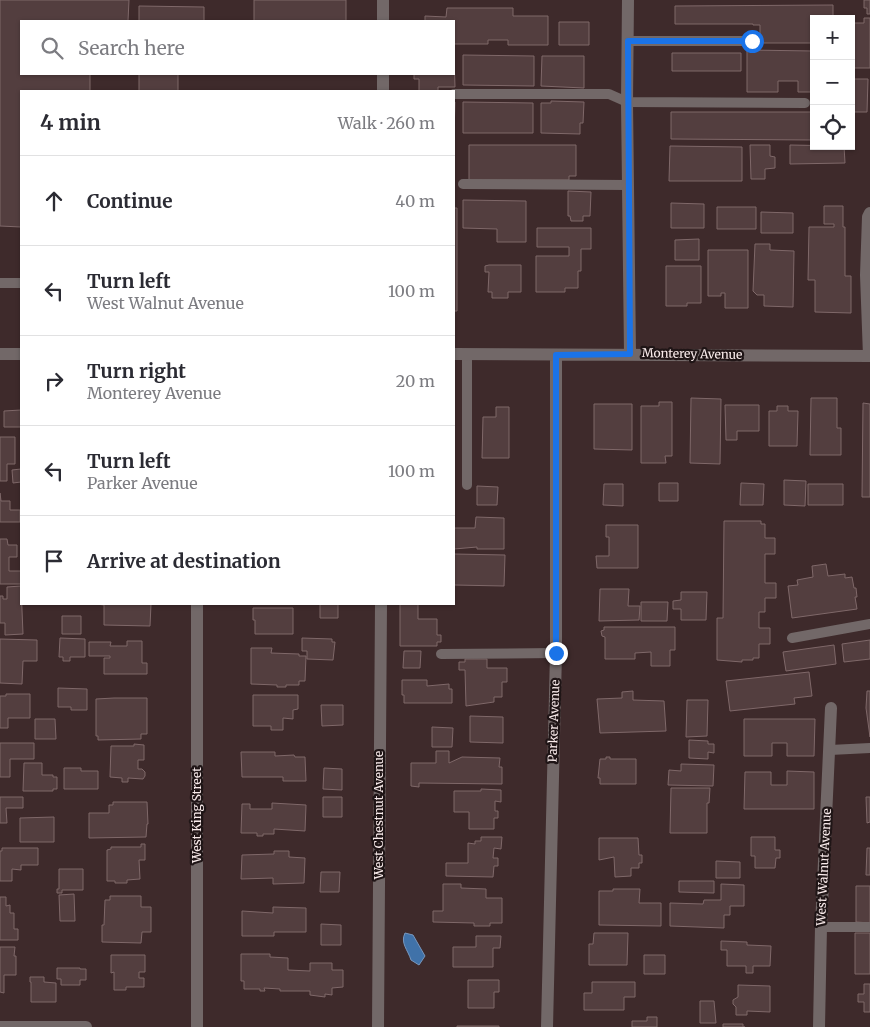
<!DOCTYPE html>
<html lang="en">
<head>
<meta charset="utf-8">
<style>
	body { margin:0; font-family:Merriweather,serif; background:#f2f2f3; color:#2b2b33 }
	.controls { position:absolute; right:15px; top:15px; display:grid; overflow:hidden; border-radius:0px; box-shadow:0 1px 4px #0004 }
	.controls button { width:45px; height:45px; display:grid; place-items:center; padding:0; border:0; border-bottom:1px solid #e1e1e2; background:#fff; color:#2b2b33; font:25px sans-serif }
	.stop { position:absolute; width:15px; height:15px; margin:-11px; border:4px solid #1a73e8; border-radius:50%; background:#fff }
	.stop.end { background:#1a73e8; border-color:#fff; box-shadow:0 1px 5px #0008 }
	.list { margin:0; padding:0; list-style:none }
	h2 { display:flex; justify-content:space-between; align-items:center; height:65px; margin:0; padding:0 20px; font-size:21px }
	h2 small { font-size:16px; font-weight:400; color:#7c7c81 }
	.list li { display:grid; grid-template-columns:32px 1fr auto; gap:15px; align-items:center; box-sizing:border-box; height:90px; padding:0 20px; border-top:1px solid #e1e1e2 }
	.list b { display:block; font-size:19px; white-space:nowrap }
	.list p { margin:0; font-size:16px; white-space:nowrap; color:#7c7c81 }
	.list em { font-size:16px; font-style:normal; color:#7c7c81 }
	.icon { flex:none; width:28px; height:28px; fill:none; stroke:currentColor; stroke-width:2; stroke-linecap:round; stroke-linejoin:round }
	.map { position:relative; flex:none; width:870px; height:1027px; overflow:hidden }
	.search { position:absolute; background:#fff; box-shadow:0 1px 4px #0004; left:20px; top:20px; width:435px; height:55px; display:flex; align-items:center; gap:12px; box-sizing:border-box; padding:0 18px; border-radius:0px; color:#7c7c81; font-size:19px }
	.panel { position:absolute; background:#fff; box-shadow:0 1px 4px #0004; left:20px; top:90px; width:435px; height:515px; border-radius:0px }
	.map>svg:first-child { display:block }
</style>
</head>
<body>
<div class="map">
<svg width="870" height="1027" viewBox="0 0 870 1027">
	<rect width="100%" height="100%" fill="#3e2a2b"/>
	<!-- water -->
	<path fill="#4072a9" stroke="#7897bd" d="M405,933L413,935L425,956L419,965L411,960C408,950 400,943 405,933Z"/>
	<!-- building -->
	<path fill="#533e3f" stroke="#7f6869" d="M0,0H129L128,21H21V74H90V91H21V227L0,226Z
		M254,0H346V21H254Z
		M864,0H870V14H867V8H864Z
		M833,5V19H814V43H760V25H753V24H675V6Z
		M139,6L204,7V21H139Z
		M447,8H513V16H548V45H508V40H488V44H454V21H425V16L446,17Z
		M864,18H870V68H854V23H864Z
		M559,22H589V45H559Z
		M747,50L814,51V92H798V81H778V92H747Z
		M672,53H741V71H672Z
		M463,55L534,56V86L463,85Z
		M454,56L455,87H438V91H419V79H414V74H454Z
		M542,56H584V88L541,86Z
		M139,74H178V91H139Z
		M853,79H868L867,112H853Z
		M551,101L584,102L583,123H580V134L541,133V103H551Z
		M454,102H455L454,134Z
		M463,102L533,103V133H463Z
		M671,112H814V140L671,139Z
		M469,145H576V176H569V180H469Z
		M750,145H770V156L775,157V168L765,169V179H751Z
		M790,145L844,146L845,163L790,164Z
		M670,146L742,147V181H669Z
		M568,191L591,192L590,216H583V221H571L570,216H568Z
		M463,200L526,201V242H497V229L463,228Z
		M671,203L704,204V228H671Z
		M824,206H843V227H845V276H851V313L815,312V280H808L809,227H834V224H824Z
		M717,207H756V229H717Z
		M454,208H457V311H454Z
		M761,212L793,213V233H761Z
		M537,228H591V249H581V271H578V288H565V292H536V256H569V247H537Z
		M699,239V260H675V240Z
		M755,244H770V250L794,251L793,307L764,306V295H757L753,291Z
		M708,250H748V308H725V293H721V296H708Z
		M489,265H521V292H508V298H492V292H488L489,272H485V266Z
		M666,266H701V303H687V306H666Z
		M691,398L721,399L720,464L690,463Z
		M811,398H837V428H841V455H810Z
		M659,402H672V456H665L666,463H641V406H659Z
		M863,403L870,404V497H862Z
		M594,404H632V450L594,449Z
		M725,405H759V431H737V440H726Z
		M777,406H788V411H798L797,446H769V411H777Z
		M496,407H509V458H482L483,417H496Z
		M21,410V427H4V411Z
		M0,437H15V464H7V481H0Z
		M21,469V482L13,483L12,470Z
		M784,480L806,481L805,506L784,505Z
		M659,483H678V501H659Z
		M741,483L764,484L763,505H740Z
		M604,484H623V506L603,505Z
		M808,484H843V505H808Z
		M477,486L498,487L497,505H477Z
		M0,493L1,501H10V510H20V522H0Z
		M476,517L504,518V549H477V547L454,549V528H475Z
		M724,521H761V524H765V538H775V554H765V583H776V598H765V612H759V628H770V644H759V658H753V660H742V662L717,660V618H723Z
		M606,525H638V568H597L596,556H609V537H606Z
		M0,539H7L8,545H17V557H9V571H21V584H0Z
		M454,554L505,555L504,586L454,585Z
		M826,564L828,576L845,574V578L852,577L854,588H856L857,597H855L857,609L792,618L788,586L798,585L797,580L813,577L812,566Z
		M21,586L23,634L5,635V623H0V596H3V599H7V587Z
		M600,589H629L628,606H640L639,620L599,621Z
		M681,592H707L706,620H681V609H673V601L681,600Z
		M641,602H668L667,621H641Z
		M96,604H151L150,626L104,625V605Z
		M320,604H338V618H320Z
		M400,604H418V619H437V635H441V642H437V646H400Z
		M253,608H293V634H255V620H253Z
		M62,616H81V634H62Z
		M604,627H675V650H670V666H651V652L635,653V659H605V637L602,636L601,631L604,630Z
		M60,638L85,639V657H70V661H63V657H59Z
		M302,638L332,639V642H335L333,660L307,659V651H302Z
		M0,639L37,640V661H23L22,684L0,683Z
		M870,640V659L844,662L842,644Z
		M127,641H142V663H147V674H104V658H110V656H89V642H111L110,646H127Z
		M834,645L836,664L786,671L783,652Z
		M251,648H272L271,653L299,654V656H306L305,681H299V685H286V687H277V685L251,684Z
		M404,651H421L420,668H403Z
		M465,659H487V668H507V682H502V697H494V702L466,706L465,670H459V662H465Z
		M809,672L812,696L794,698L795,704L730,711L726,681Z
		M402,680H427V686L449,684V689H452V703H404V695H402Z
		M58,688L87,689V710H71V707H58Z
		M633,691V700L664,701L666,731L600,733L597,699L622,698V692Z
		M867,691H870V737L866,708Z
		M6,694H30V718H8V728H0V696H6Z
		M253,695H298V709L293,710V719L283,718V730H271V726H253Z
		M114,698H147V734H141V739L98,740V736H96V699Z
		M687,700H708L707,736L686,737Z
		M321,705H343V725L322,726Z
		M470,716L503,717V743L470,742Z
		M35,719H55L56,739H35Z
		M744,719H815L814,756H787V743H772V756H744Z
		M432,727L453,728L452,747H432Z
		M689,740L708,741V744H714V753L708,752V759L689,758Z
		M0,743H34V759H10V777H0Z
		M134,744L144,745V760H138V769H142L145,772V776L143,779L128,778V782H122V778L110,777L111,746H134Z
		M436,751H449V763L462,757L500,758L499,767H502V784L419,783V787L411,786V763H436Z
		M241,752H275V756L294,755L295,757H305L306,781H283V777H242Z
		M606,757H610V759H636V784H600V778H598L600,759H606Z
		M24,763H42V775H53V777H57V789H53V791H23Z
		M681,764L714,765L713,786L668,785L669,770L681,771Z
		M64,768H81V771H98V789H64Z
		M324,768L342,769V790L323,789Z
		M787,771L814,772V809H744L745,772H771V785H787Z
		M671,788H710L709,803H707V833H670Z
		M481,789L501,790V802L495,801V811H498V818H494V829H469V812H454V791H481Z
		M0,797H23V808H6L7,823H0Z
		M323,797H342V817H323Z
		M866,797H870V822L867,823Z
		M113,802H147L148,824H147L146,837L89,838V813H109V805H113Z
		M272,803L306,805L305,831L274,829V834H263V836H257V833H241L242,804H250V809H272Z
		M54,817V842H20V818Z
		M481,837H502L501,849L494,848L493,858H498V866H494L493,877L446,876V863H468V843L475,844V841H481Z
		M751,837H775V850H780V858H776L775,868H755V856H751Z
		M599,838H638L639,855H642V863H639V868H631V876L615,877L614,857L599,860Z
		M141,844H145V860H139L140,879L127,880V883H115V881H107V850L111,849V847H141Z
		M2,848H38V865H21V870L12,869V881H0V851H2Z
		M867,848H870V875H866Z
		M274,851H289V857L305,858L304,883L273,884V878L241,879L242,855L274,854Z
		M716,861L740,862V878H716Z
		M59,869H83V890H62V893H57V889H59Z
		M321,872H340L339,892H320Z
		M679,881H714V893L679,892Z
		M443,884H461V888L486,889V898H502V923H490V926H474V923L433,922V911H443Z
		M721,884L744,885V906H730V915H724V928L670,926V903L703,904L704,900H721Z
		M856,886H870V923L856,922Z
		M613,889H640L639,903H661V926L599,925V891H613Z
		M74,894L75,921H60L59,895Z
		M110,896H141V907H151V932H142L141,943L102,942V925H104L105,900H110Z
		M0,897H6V906L10,905V913H14V929H18V940H0Z
		M273,907L306,908V932H274V936H242V911L273,913Z
		M321,924L341,925V945H321Z
		M594,933H628L627,965H589V944H593Z
		M855,933H870V974H855Z
		M476,936H501L500,948H493V967H453V947H476Z
		M721,941L747,942V945L771,946L770,966H753V973H746V966H727V950H721Z
		M0,947H15L14,956H16V975H4V993L0,992Z
		M241,954H270V957L288,958V970L310,971V963H332V970H343V987L332,988V995L325,994V997L310,995V991H280V989L264,988L265,991H260V989H244V981H241Z
		M111,955H145V972H139V978H144V987H126V990H114V972L111,973Z
		M644,955H665V974H644Z
		M57,968H80V969H86V980H80V985H61V979H57Z
		M30,977H44V982L56,983V1002H31V982H30Z
		M468,980H499V992H494V1008H468Z
		M592,982H635V997H624V1010H584V993H592Z
		M864,984H870V1012H864V1002H858V994H864Z
		M738,985L770,986V1012L747,1011V1015H736V1007L733,1004V1000L738,997Z
		M700,1001H714L716,1023H700Z
		M647,1017H657V1027H632V1021H647Z
		M723,1024H743V1027H745H723Z
		M457,1026H499V1027H457Z"/>
	<g fill="none" stroke-linecap="round" stroke-linejoin="round">
		<!-- lane -->
		<path stroke="#726868" stroke-width="10" d="M628,41H752
			M454,94H609L627,102L805,103
			M463,184L628,185
			M0,283H21
			M467,355V485
			M792,638L870,624
			M441,654L556,653
			M830,750L870,748
			M821,927H870"/>
		<!-- street -->
		<path stroke="#726868" stroke-width="12" d="M628,0L627,102L630,354
			M383,21V0
			M383,91V74
			M0,354H21
			M454,354L870,356
			M869,356L866,275L868,217L870,213
			M197,604V1027
			M0,1027H86
			M378,1027L381,604
			M547,1027L556,653V355
			M819,1027L821,927L831,708"/>
	</g>
	<g fill="none" stroke-linecap="round" stroke-linejoin="round">
		<!-- route -->
		<path stroke="#1a73e8" stroke-width="6" d="M556,653V355L630,354L628,41H752"/>
	</g>
	<g text-anchor="middle" stroke-width="4.5" stroke-linejoin="round" paint-order="stroke">
		<!-- street labels -->
		<g font-size="12" fill="#faecec" stroke="#1f1516">
			<text transform="translate(692 354) rotate(1)" y="4">Monterey Avenue</text>
			<text transform="translate(554 721) rotate(-88)" y="4">Parker Avenue</text>
			<text transform="translate(197 815) rotate(-90)" y="4">West King Street</text>
			<text transform="translate(379 815) rotate(-90)" y="4">West Chestnut Avenue</text>
			<text transform="translate(824 867) rotate(-87)" y="4">West Walnut Avenue</text>
		</g>
	</g>
</svg>
<div class="controls">
<button>+</button>
<button>−</button>
<button><svg class="icon" aria-label="locate" viewBox="0 0 24 24"><circle cx="12" cy="12" r="6"/><path d="M12 2v4M12 18v4M2 12h4M18 12h4"/></svg></button>
</div>
<div class="stop" style="left:752px;top:41px"></div>
<div class="stop end" style="left:556px;top:653px"></div>
<div class="search"><svg class="icon" aria-label="search" viewBox="0 0 24 24"><circle cx="10" cy="10" r="6"/><path d="M15 15l6 6"/></svg>Search here</div>
<section class="panel">
<h2>4 min<small>Walk · 260 m</small></h2>
<ul class="list">
<li><svg class="icon" aria-label="ahead" viewBox="0 0 24 24"><path d="M12 20V5M6 11l6-6 6 6"/></svg><div><b>Continue</b></div><em>40 m</em></li>
<li><svg class="icon" aria-label="left" viewBox="0 0 24 24"><path d="M17 20v-9H6M10 6l-5 5 5 5"/></svg><div><b>Turn left</b><p>West Walnut Avenue</p></div><em>100 m</em></li>
<li><svg class="icon" aria-label="right" viewBox="0 0 24 24"><path d="M7 20v-9h11M14 6l5 5-5 5"/></svg><div><b>Turn right</b><p>Monterey Avenue</p></div><em>20 m</em></li>
<li><svg class="icon" aria-label="left" viewBox="0 0 24 24"><path d="M17 20v-9H6M10 6l-5 5 5 5"/></svg><div><b>Turn left</b><p>Parker Avenue</p></div><em>100 m</em></li>
<li><svg class="icon" aria-label="arrive" viewBox="0 0 24 24"><path d="M6 21V4h12l-3 4 3 4H6"/></svg><div><b>Arrive at destination</b></div></li>
</ul>
</section>
</div>
</body>
</html>
